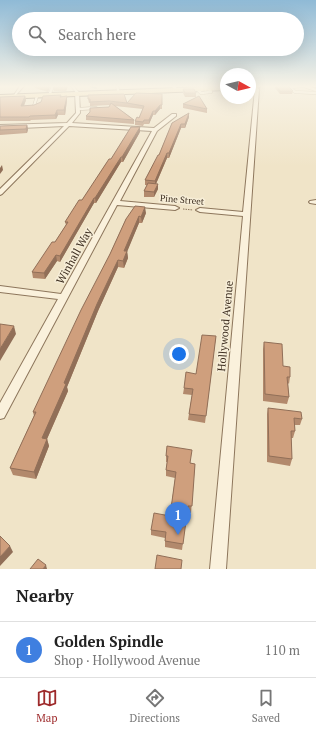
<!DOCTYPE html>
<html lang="en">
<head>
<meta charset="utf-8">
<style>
	body { margin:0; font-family:"PT Serif",serif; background:#f2f2f2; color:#222 }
	.compass { position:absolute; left:220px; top:68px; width:36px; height:36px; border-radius:50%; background:#fff; box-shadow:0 4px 16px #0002; rotate:98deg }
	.you { position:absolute; left:179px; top:354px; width:14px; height:14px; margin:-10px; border:3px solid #fff; border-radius:50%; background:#1a73e8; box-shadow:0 0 0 6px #1a73e833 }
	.badge { display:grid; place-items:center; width:26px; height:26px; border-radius:50%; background:#9e2a2b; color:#fff; font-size:13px; font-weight:700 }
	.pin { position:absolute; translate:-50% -33px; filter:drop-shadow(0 1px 2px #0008) }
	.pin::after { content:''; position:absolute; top:21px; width:14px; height:12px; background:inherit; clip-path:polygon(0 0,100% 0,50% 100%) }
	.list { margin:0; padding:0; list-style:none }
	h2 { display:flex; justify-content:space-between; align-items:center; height:52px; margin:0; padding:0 16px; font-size:17px }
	h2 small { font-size:13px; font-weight:400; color:#767676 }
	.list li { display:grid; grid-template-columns:26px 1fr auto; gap:12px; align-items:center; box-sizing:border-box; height:56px; padding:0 16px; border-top:1px solid #e0e0e0 }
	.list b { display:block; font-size:15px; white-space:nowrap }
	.list p { margin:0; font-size:13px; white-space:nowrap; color:#767676 }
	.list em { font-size:13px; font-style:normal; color:#767676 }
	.icon { flex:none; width:22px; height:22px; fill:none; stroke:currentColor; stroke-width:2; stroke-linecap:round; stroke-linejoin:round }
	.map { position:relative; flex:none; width:316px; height:569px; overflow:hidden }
	.search { position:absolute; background:#fff; box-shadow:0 4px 16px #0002; left:12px; right:12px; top:12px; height:44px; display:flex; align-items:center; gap:10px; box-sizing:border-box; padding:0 14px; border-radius:22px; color:#767676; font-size:15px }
	.sheet { height:108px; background:#fff }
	nav { display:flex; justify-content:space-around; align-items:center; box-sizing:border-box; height:56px; border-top:1px solid #e0e0e0; background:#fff; font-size:11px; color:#767676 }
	nav a { display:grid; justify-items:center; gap:2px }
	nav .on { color:#9e2a2b }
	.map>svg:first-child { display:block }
</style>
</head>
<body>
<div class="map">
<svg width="316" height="569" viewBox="0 0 316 569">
	<rect width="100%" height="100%" fill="#f0e4c8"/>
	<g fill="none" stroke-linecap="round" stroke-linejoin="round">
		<!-- stream -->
		<path stroke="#6f938a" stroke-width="1.5" d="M89,86L96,88"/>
		<defs>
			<path id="lane" d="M72,86L77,92
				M117,86L118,90
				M173,86L175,88
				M197,89L201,93L211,92L209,89
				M316,90L304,86L289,87L295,92L316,93
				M50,93L53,86
				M34,106L37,96
				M78,109L96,108"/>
			<path id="street" d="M20,86H24L16,95H14Z
				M253,86H257L259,89L226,569H210L243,216L200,212L196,210L200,208L243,212L255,89Z
				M313,86H316V87H314Z
				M77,91L79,92L80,113L72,123L154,128L172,114H176V116L157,131L120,201L175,206L179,208L175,210L117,205L4,418L0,419V403L58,299L0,292V286L61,294L152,131L69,126L2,194L0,195V189L64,126L0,129V125L67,123L76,113L75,92Z
				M316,200V204L310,203L309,202L310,201Z"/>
			<path id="primary" d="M226,86V90L0,99V95Z
				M250,86H261L258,88H250Z"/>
		</defs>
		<!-- lane casing -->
		<use href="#lane" stroke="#8d765c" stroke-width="3.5"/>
		<!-- street casing -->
		<use href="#street" stroke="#8d765c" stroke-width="2"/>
		<!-- primary casing -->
		<use href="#primary" stroke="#5b4430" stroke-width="2"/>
		<!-- path -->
		<path stroke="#8d765c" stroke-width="1" stroke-dasharray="1.5 1" stroke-linecap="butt" d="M183,209L193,210"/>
		<!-- lane -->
		<use href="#lane" stroke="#faf1dc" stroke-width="2.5"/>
		<!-- street -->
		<use href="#street" fill="#faf1dc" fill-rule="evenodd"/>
		<!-- primary -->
		<use href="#primary" fill="#f3d9a0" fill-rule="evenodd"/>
	</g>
	<!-- wall -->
	<path fill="#b2896c" d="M34,86H50L48,92L35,88Z
		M68,86L66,91H54L53,88Z
		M275,86H288L293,91L292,94H280L275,88Z
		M183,89L196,93V97H185L183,93Z
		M162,94V109H160L155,115H153L149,124H144L143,126L135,125V121L139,118L143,109L115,106L134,120V124L86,120V116L109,107L110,105L90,106V103H89L88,99L127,103Z
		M61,95V97L67,96V100L65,115H58L56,119L31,120L30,121H0V97L25,96L26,100L24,106L34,105Z
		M183,104L207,109V113L183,108Z
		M189,117L185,128H181L169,158H167L156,184L158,189L154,197H144V191L147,185H145V180L159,155L172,123Z
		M27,125L28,129L27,133L0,135V126Z
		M140,132L123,162H121L96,203H94L60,262L57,261L45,279L33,278L32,272L55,242L66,225L65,222L82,200L111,159Z
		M146,213L142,223H139L127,251L128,258L124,268L118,267L98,311L67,387L68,391L47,439L49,446L36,479L13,475L10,468L34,416L33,412L110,254L126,219Z
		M216,336L205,423L188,420L192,395L183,394L184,388L196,374Z
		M264,342L283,366L290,377L289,384L288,383L289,397L287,404L263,401V349Z
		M268,408L302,419L300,425H295V431L293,438H291L292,459L290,466L267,462V414Z
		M167,446L190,463L195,464L191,513L187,512L182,550L165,547V538L151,535V530L170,516L175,478L166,476V470L167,462H166V456Z"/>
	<!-- shaded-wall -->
	<path fill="#916f58" d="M48,86H50L48,92L47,88Z
		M66,86H68L66,91L65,87Z
		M25,96L26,100L22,110L21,106Z
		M67,96V100L65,115L64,110Z
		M160,105V109L155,115V111Z
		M57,110L58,115L56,119L55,115Z
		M153,111V115L149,124V120Z
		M189,113V117L185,128V124Z
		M181,124V128L169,158V153Z
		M27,125L28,129L27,133L26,129Z
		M140,127V132L123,162L122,157Z
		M167,153V158L155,186V181Z
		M121,157V162L96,203L95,198Z
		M2,165L3,170L0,174V168Z
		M158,184V189L154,197V192Z
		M94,198V203L60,262V256Z
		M145,207L146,213L142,223L141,217Z
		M139,216V223L125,257L124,251Z
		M127,251L128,258L124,268L123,261Z
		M56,255L57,261L45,279L44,273Z
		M118,260V267L98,311L67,387L68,391L47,439L49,446L36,479L34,472L42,438L64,383L97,304Z
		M14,326L16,334L0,361V349Z
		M10,546L13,552L0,566V557Z
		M46,565L47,569H43Z"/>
	<!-- building -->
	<path fill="#cf9f7d" stroke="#916f58" d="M37,86H48L47,88Z
		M54,86H66L65,87L53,88Z
		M276,86H288L293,91H280Z
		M183,89H194L196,93H185Z
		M136,93L162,94V105H160L155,111H153L149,120H144L143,122L135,121L137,117L139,118L144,106L127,103Z
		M124,94L127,103L109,101L90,102V99H88V95Z
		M61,95L60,97L67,96L64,110H57L55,115L30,116L29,117H0V97L25,96L21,106L34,105L41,102L43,96Z
		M199,96L207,109L183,104Z
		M111,103L134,120L86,116L90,112V108L109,107Z
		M189,113L185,124H181L169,153H167L155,181L145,180L158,155H159L172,123Z
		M27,125L26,129L0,130V126Z
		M131,127H140L122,157H121L95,198H94L60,256L56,255L44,273L32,272L52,242H55L68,222H65L79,200H82L109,159H111Z
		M148,183L158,184L154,192L144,191Z
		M135,206L145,207L141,217L139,216L124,251H127L123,261L118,260L97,304L64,383L66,384L42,438L47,439L34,472L10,468L36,412H33L81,310L110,254L126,219Z
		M0,324L14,326L0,349Z
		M202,335L216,336L206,416L189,414L193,389L184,388L186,372L196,374Z
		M264,342L282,344L283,366L290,367V377H287L289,397L265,394Z
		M268,408L301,412L302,419L294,418L295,431H291L292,459L269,456Z
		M167,446L192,450L190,463L195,464L192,506H188L183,544L165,541L166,532L151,530L154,513L170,516L176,472L166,470L168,456H166Z
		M0,536L10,546L0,557Z
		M157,555L182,560L181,569H155Z
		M38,559L46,565L43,569H30Z"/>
	<!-- sky -->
	<linearGradient id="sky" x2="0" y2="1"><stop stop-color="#8fbad6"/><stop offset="0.52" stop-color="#f8f3e6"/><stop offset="1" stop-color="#f8f3e6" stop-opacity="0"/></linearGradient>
	<rect width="316" height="166" fill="url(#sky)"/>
	<g text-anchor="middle" stroke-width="3" stroke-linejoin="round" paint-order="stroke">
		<!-- far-street labels -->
		<g font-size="9" fill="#3d2e20" stroke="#f7eed8">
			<text transform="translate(182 200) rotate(5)" y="3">Pine Street</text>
		</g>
		<!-- street labels -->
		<g font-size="11" fill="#3d2e20" stroke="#f7eed8">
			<text transform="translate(74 256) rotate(-61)" y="4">Winhall Way</text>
			<text transform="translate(225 326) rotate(-85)" y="4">Hollywood Avenue</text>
		</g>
	</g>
</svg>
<svg class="compass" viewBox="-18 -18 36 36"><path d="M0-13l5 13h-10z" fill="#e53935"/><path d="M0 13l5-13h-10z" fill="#767676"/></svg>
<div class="you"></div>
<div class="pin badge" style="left:178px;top:535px;background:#3f7fe0">1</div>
<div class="search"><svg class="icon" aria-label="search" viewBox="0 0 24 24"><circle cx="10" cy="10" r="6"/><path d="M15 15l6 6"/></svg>Search here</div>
</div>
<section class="sheet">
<h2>Nearby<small></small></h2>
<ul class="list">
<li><span class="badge" style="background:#3f7fe0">1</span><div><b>Golden Spindle</b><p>Shop · Hollywood Avenue</p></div><em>110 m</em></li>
</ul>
</section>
<nav>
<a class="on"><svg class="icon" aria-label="map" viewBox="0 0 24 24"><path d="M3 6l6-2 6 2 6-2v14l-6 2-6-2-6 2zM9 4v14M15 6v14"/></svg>Map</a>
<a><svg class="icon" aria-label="directions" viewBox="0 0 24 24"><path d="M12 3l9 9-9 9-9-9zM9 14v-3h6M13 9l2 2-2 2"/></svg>Directions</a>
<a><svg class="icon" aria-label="saved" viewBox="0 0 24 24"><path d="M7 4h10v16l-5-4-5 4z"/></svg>Saved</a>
</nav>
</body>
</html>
